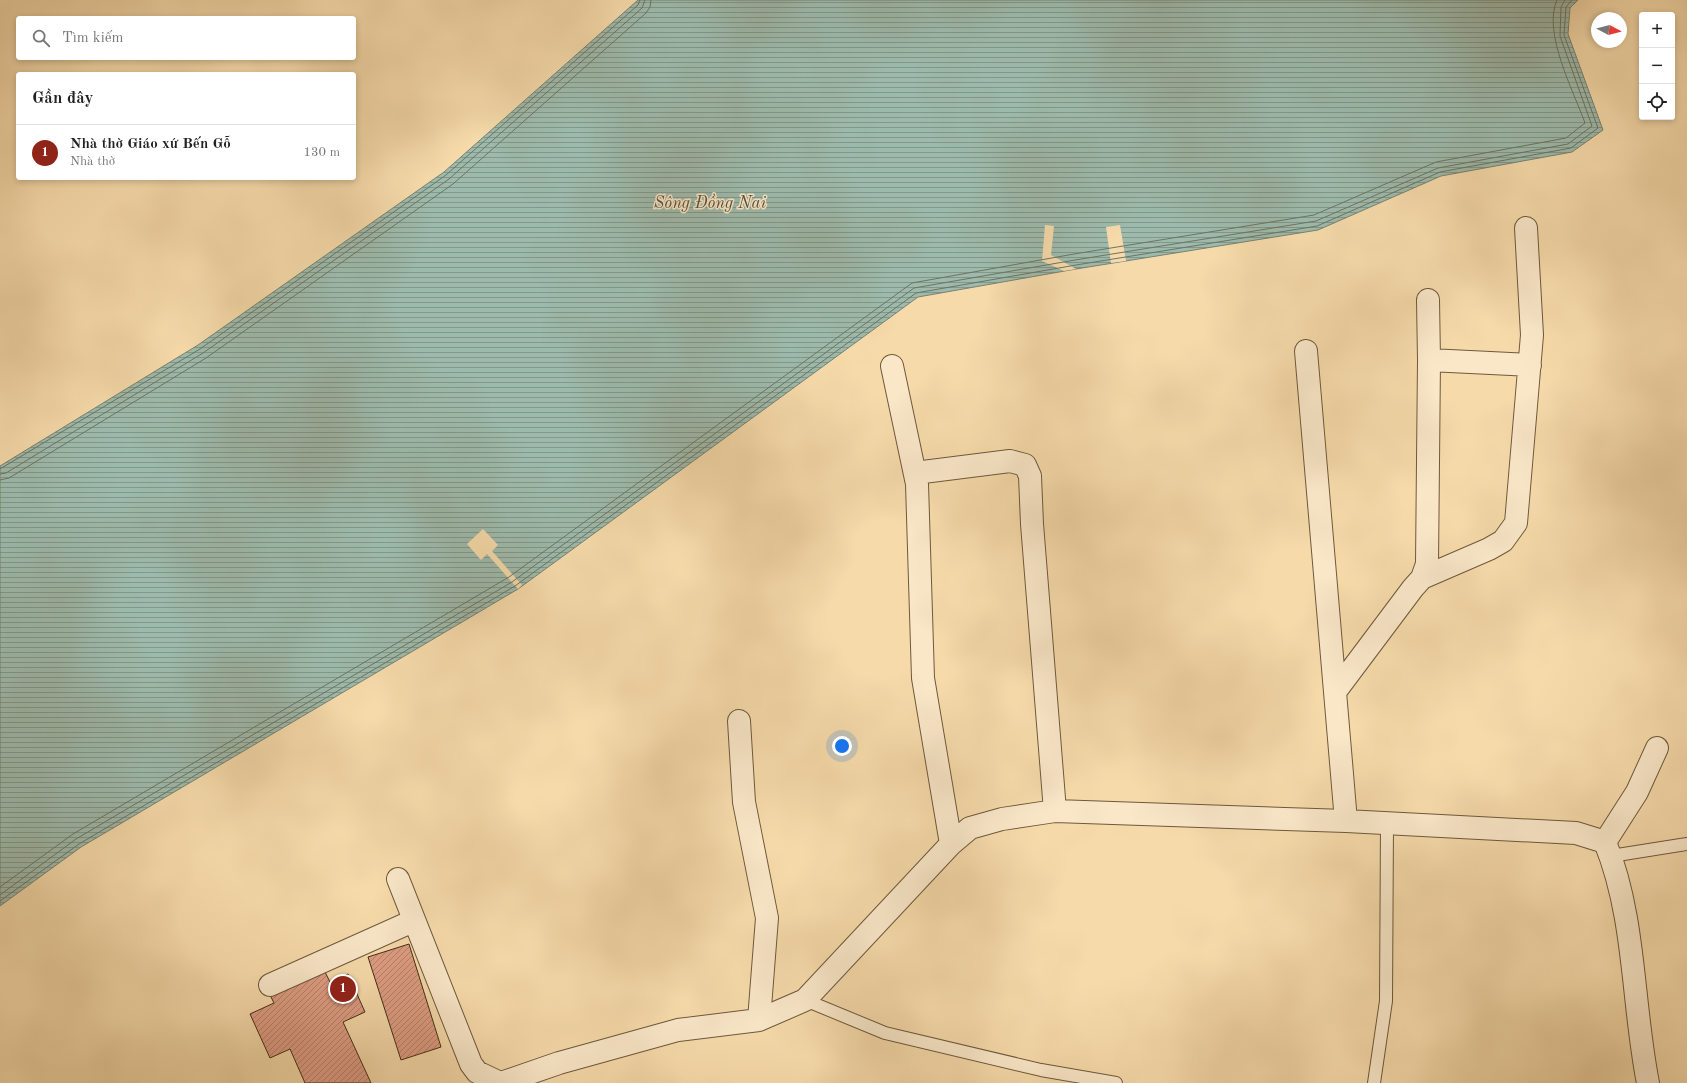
<!DOCTYPE html>
<html lang="vi">
<head>
<meta charset="utf-8">
<style>
	body { margin:0; font-family:"Old Standard TT",serif; background:#f2f2f2; color:#222 }
	.controls { position:absolute; right:12px; top:12px; display:grid; overflow:hidden; border-radius:4px; box-shadow:0 2px 6px #0003 }
	.controls button { width:36px; height:36px; display:grid; place-items:center; padding:0; border:0; border-bottom:1px solid #e0e0e0; background:#fff; color:#222; font:20px sans-serif }
	.compass { position:absolute; left:1591px; top:12px; width:36px; height:36px; border-radius:50%; background:#fff; box-shadow:0 2px 6px #0003; rotate:97deg }
	.you { position:absolute; left:842px; top:746px; width:14px; height:14px; margin:-10px; border:3px solid #fff; border-radius:50%; background:#1a73e8; box-shadow:0 0 0 6px #1a73e833 }
	.badge { display:grid; place-items:center; width:26px; height:26px; border-radius:50%; background:#8f2418; color:#fff; font-size:13px; font-weight:700 }
	.pin { position:absolute; translate:-50% -50%; border:2px solid #fff; box-shadow:0 1px 4px #0006 }
	.list { margin:0; padding:0; list-style:none }
	h2 { display:flex; justify-content:space-between; align-items:center; height:52px; margin:0; padding:0 16px; font-size:17px }
	h2 small { font-size:13px; font-weight:400; color:#767676 }
	.list li { display:grid; grid-template-columns:26px 1fr auto; gap:12px; align-items:center; box-sizing:border-box; height:56px; padding:0 16px; border-top:1px solid #e0e0e0 }
	.list b { display:block; font-size:15px; white-space:nowrap }
	.list p { margin:0; font-size:13px; white-space:nowrap; color:#767676 }
	.list em { font-size:13px; font-style:normal; color:#767676 }
	.icon { flex:none; width:22px; height:22px; fill:none; stroke:currentColor; stroke-width:2; stroke-linecap:round; stroke-linejoin:round }
	.map { position:relative; flex:none; width:1687px; height:1083px; overflow:hidden }
	.search { position:absolute; background:#fff; box-shadow:0 2px 6px #0003; left:16px; top:16px; width:340px; height:44px; display:flex; align-items:center; gap:10px; box-sizing:border-box; padding:0 14px; border-radius:4px; color:#767676; font-size:15px }
	.panel { position:absolute; background:#fff; box-shadow:0 2px 6px #0003; left:16px; top:72px; width:340px; height:108px; border-radius:4px }
	.map>svg:first-child { display:block }
</style>
</head>
<body>
<div class="map">
<svg width="1687" height="1083" viewBox="0 0 1687 1083">
	<defs>
		<pattern id="water-rules" width="6" height="5" patternUnits="userSpaceOnUse"><rect width="6" height="5" fill="#9dbaac"/><path d="M0 2.5h6" fill="none" stroke="#81988b"/></pattern>
		<pattern id="building-hatch" width="6" height="6" patternUnits="userSpaceOnUse"><rect width="6" height="6" fill="#de9d83"/><path d="M-1 1l2-2M0 6l6-6M5 7l2-2" fill="none" stroke="#b5806a"/></pattern>
	</defs>
	<rect width="100%" height="100%" fill="#f6daaa"/>
	<filter id="stains"><feTurbulence type="fractalNoise" baseFrequency=".005" numOctaves="4"/><feColorMatrix values="0 0 0 0 .2 0 0 0 0 .09 0 0 0 0 .02 0 0 0 .5 -.17"/></filter>
	<radialGradient id="worn" r=".72"><stop offset=".6" stop-color="#630" stop-opacity="0"/><stop offset="1" stop-color="#630" stop-opacity=".3"/></radialGradient>
	<!-- water -->
	<path fill="url(#water-rules)" stroke="#788271" d="M638,0H1578L1570,8L1568,34L1603,130L1572,152L1441,176L1318,230L1076,269L918,297L518,589L81,847L0,906V466L198,345L444,172Z"/>
	<!-- pier -->
	<path fill="#f6daaa" d="M1045,225L1054,226L1051,255L1076,269L1064,271L1042,261Z
		M1120,225L1126,261L1111,263L1106,227Z
		M483,529L498,545L492,551L522,585L518,589L487,554L481,560L467,544Z"/>
	<g fill="none" stroke-linecap="round" stroke-linejoin="round">
		<!-- shore -->
		<path stroke="#6e7462" stroke-width="1" d="M0,469L200,349L446,175L638,5L640,0
			M0,474L6,473L203,353L449,179L642,8L645,0
			M0,480L9,478L206,358L453,184L646,13L650,7L651,0
			M0,887L73,834L509,577L912,283L1074,254L1314,215L1436,162L1566,138L1585,123C1574,92 1542,32 1557,0
			M0,895L76,839L512,582L914,288L1075,260L1316,221L1438,168L1568,144L1592,126L1560,36L1561,7L1565,0
			M0,901L79,844L515,586L916,293L1076,265L1317,226L1440,172L1571,148L1598,128L1564,35L1566,7L1572,0"/>
	</g>
	<!-- building -->
	<path fill="url(#building-hatch)" stroke="#402e18" d="M409,944L441,1047L401,1060L368,957Z
		M322,966L330,982L348,974L365,1012L343,1022L371,1083H305L290,1049L270,1058L250,1014L274,1003L268,991Z"/>
	<g fill="none" stroke-linecap="round" stroke-linejoin="round">
		<defs>
			<path id="lane" d="M1611,856L1687,844
				M805,1000L885,1033L1041,1070L1116,1083
				M1374,1083L1386,1001L1387,824"/>
			<path id="street" d="M1306,351L1346,821
				M1429,360L1530,365
				M892,366L917,484L923,678L951,844
				M915,473L1010,461L1025,465L1030,476L1032,524L1055,811
				M1422,578L1489,549L1503,541L1516,523L1532,335L1526,228
				M1335,692L1413,588L1422,578L1427,564L1429,360L1428,300
				M739,721L744,802L767,918L759,1020
				M1605,842L1637,792L1657,748
				M398,879L471,1064L477,1072L500,1083
				M270,985L413,921
				M501,1083L559,1063L678,1030L759,1020L805,1000L951,844L970,828L1002,819L1055,811L1346,821L1576,833L1605,842C1636,918 1632,1003 1648,1083"/>
		</defs>
		<!-- lane casing -->
		<use href="#lane" stroke="#6e593c" stroke-width="14"/>
		<!-- street casing -->
		<use href="#street" stroke="#6e593c" stroke-width="24"/>
		<!-- lane -->
		<use href="#lane" stroke="#f9e7c8" stroke-width="12"/>
		<!-- street -->
		<use href="#street" stroke="#f9e7c8" stroke-width="22"/>
	</g>
	<g text-anchor="middle" stroke-width="3" stroke-linejoin="round" paint-order="stroke">
		<!-- water labels -->
		<g font-size="17" font-style="italic" fill="#57513d" stroke="#f9e7c8">
			<text x="710" y="208">Sông Đồng Nai</text>
		</g>
	</g>
	<rect width="100%" height="100%" filter="url(#stains)"/>
	<rect width="100%" height="100%" fill="url(#worn)"/>
</svg>
<div class="controls">
<button>+</button>
<button>−</button>
<button><svg class="icon" aria-label="locate" viewBox="0 0 24 24"><circle cx="12" cy="12" r="6"/><path d="M12 2v4M12 18v4M2 12h4M18 12h4"/></svg></button>
</div>
<svg class="compass" viewBox="-18 -18 36 36"><path d="M0-13l5 13h-10z" fill="#e53935"/><path d="M0 13l5-13h-10z" fill="#767676"/></svg>
<div class="you"></div>
<div class="pin badge" style="left:343px;top:989px">1</div>
<div class="search"><svg class="icon" aria-label="search" viewBox="0 0 24 24"><circle cx="10" cy="10" r="6"/><path d="M15 15l6 6"/></svg>Tìm kiếm</div>
<section class="panel">
<h2>Gần đây<small></small></h2>
<ul class="list">
<li><span class="badge">1</span><div><b>Nhà thờ Giáo xứ Bến Gỗ</b><p>Nhà thờ</p></div><em>130 m</em></li>
</ul>
</section>
</div>
</body>
</html>
